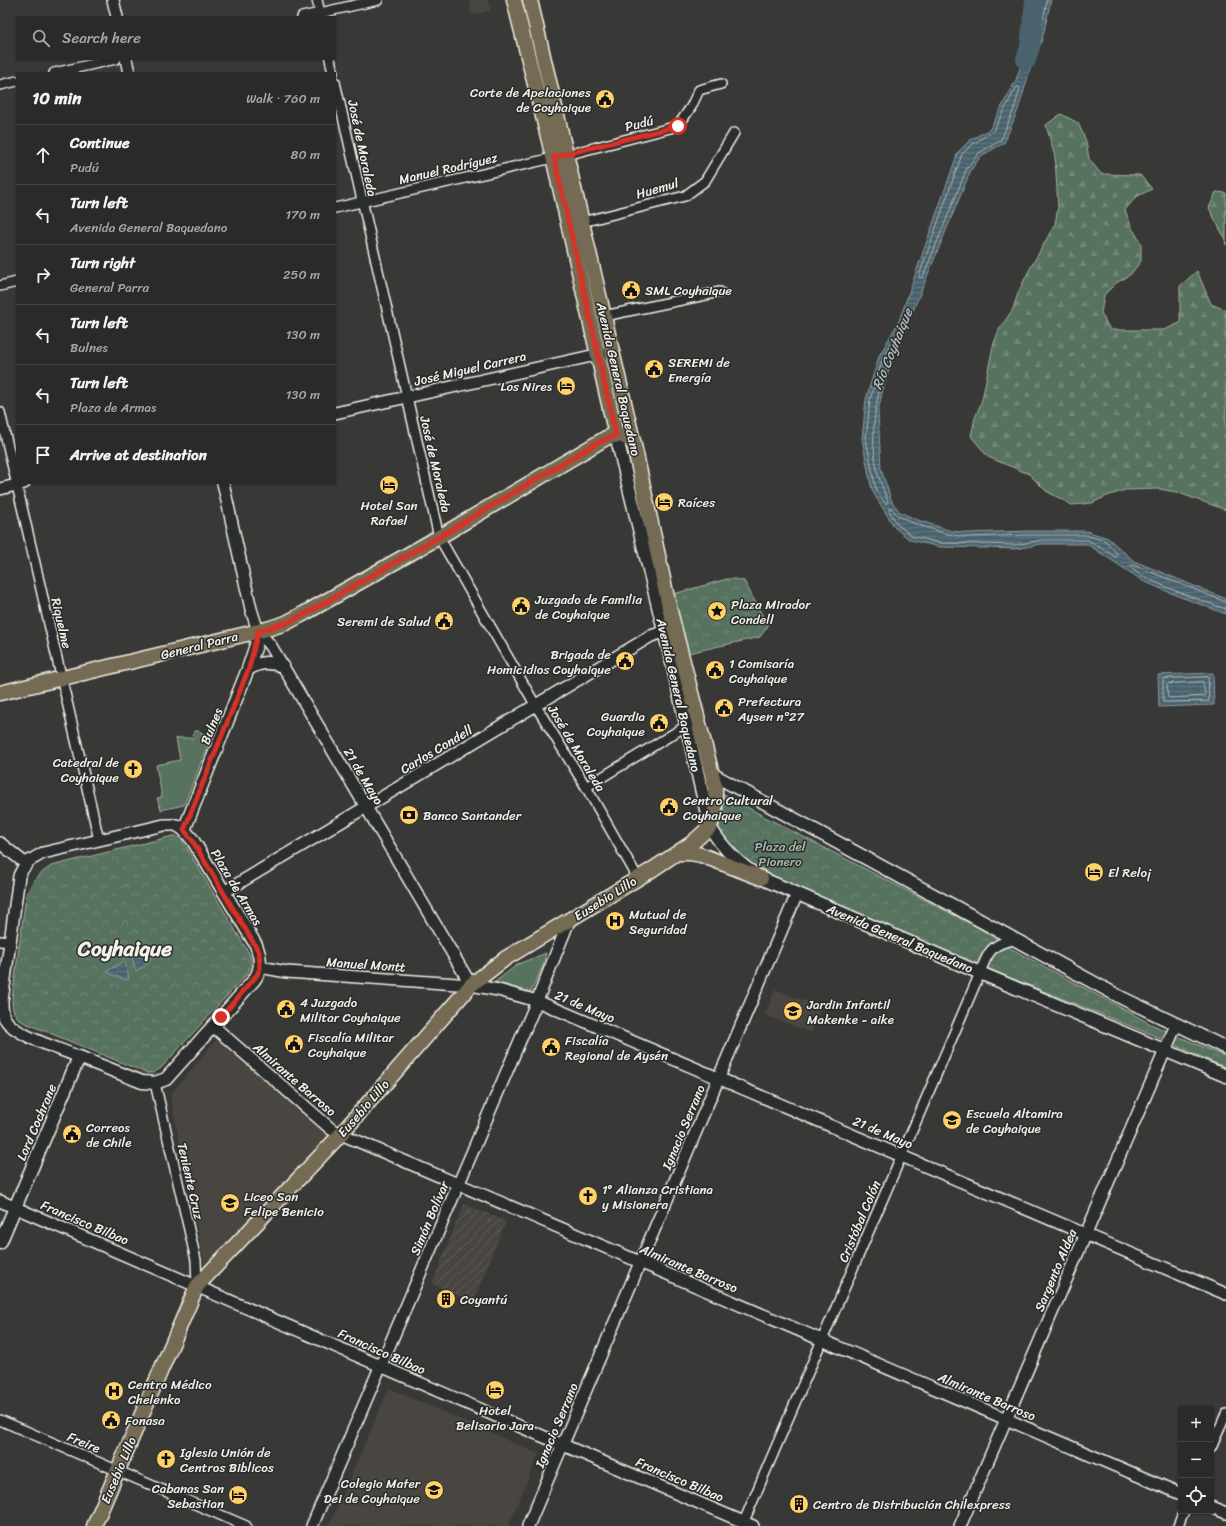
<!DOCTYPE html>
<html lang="en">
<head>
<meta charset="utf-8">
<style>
	body { margin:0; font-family:Sriracha,sans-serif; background:#323230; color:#f1f3f6 }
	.controls { position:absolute; right:12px; bottom:12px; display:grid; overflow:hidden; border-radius:0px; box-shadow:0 1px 3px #0004 }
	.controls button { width:36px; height:36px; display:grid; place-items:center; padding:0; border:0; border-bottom:1px solid #464645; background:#2a2a28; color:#f1f3f6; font:20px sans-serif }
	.stop { position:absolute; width:12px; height:12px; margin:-9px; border:3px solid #d93025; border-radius:50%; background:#fff }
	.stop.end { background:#d93025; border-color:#fff; box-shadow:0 1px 4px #0008 }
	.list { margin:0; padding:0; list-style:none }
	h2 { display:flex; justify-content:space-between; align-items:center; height:52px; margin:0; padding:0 16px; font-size:17px }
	h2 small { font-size:13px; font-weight:400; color:#a5a7a8 }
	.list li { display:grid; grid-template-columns:26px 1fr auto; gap:12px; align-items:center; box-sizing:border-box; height:60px; padding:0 16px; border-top:1px solid #464645 }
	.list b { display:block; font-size:15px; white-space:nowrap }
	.list p { margin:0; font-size:13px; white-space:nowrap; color:#a5a7a8 }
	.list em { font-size:13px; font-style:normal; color:#a5a7a8 }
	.icon { flex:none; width:22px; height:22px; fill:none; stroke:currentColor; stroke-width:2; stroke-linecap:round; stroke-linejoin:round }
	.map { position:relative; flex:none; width:1226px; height:1526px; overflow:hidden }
	.search { position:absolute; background:#2a2a28; box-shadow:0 1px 3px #0004; left:16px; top:16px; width:320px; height:44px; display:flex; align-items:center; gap:10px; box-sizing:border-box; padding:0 14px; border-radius:0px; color:#a5a7a8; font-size:15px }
	.panel { position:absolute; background:#2a2a28; box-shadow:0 1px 3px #0004; left:16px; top:72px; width:320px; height:412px; border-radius:0px }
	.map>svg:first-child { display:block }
</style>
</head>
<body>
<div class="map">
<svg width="1226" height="1526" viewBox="0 0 1226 1526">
	<defs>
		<pattern id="industrial-furrows" width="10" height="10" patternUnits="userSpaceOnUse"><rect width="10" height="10" fill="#494540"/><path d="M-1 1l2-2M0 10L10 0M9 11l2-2" fill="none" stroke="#64605c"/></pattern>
		<pattern id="forest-firs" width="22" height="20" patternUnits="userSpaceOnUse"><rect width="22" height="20" fill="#587260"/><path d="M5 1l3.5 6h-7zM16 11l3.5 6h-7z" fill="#718777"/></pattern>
		<pattern id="park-crowns" width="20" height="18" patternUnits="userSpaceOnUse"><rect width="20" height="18" fill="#587260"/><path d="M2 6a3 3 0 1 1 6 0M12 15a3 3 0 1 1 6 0" fill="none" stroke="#718777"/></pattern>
		<pattern id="water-rules" width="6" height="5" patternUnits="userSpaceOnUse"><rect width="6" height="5" fill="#49626d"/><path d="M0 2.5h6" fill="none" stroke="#647982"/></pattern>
	</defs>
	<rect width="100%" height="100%" fill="#383836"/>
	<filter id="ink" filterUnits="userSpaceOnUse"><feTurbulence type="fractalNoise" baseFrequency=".025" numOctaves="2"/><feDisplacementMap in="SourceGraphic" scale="8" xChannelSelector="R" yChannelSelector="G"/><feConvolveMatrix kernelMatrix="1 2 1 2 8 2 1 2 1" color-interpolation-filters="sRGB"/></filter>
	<g filter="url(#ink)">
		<!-- built -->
		<path fill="#494540" d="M469,0H488L491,11L472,15Z
			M775,989L821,1007L811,1033L765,1015Z
			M218,1038L331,1137L205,1268L170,1095Z
			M389,1388L539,1454L508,1526H329Z"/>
		<!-- industrial -->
		<path fill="url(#industrial-furrows)" d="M464,1204L506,1221L473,1302L432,1284Z"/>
		<!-- grass -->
		<path fill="#587260" stroke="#a6b2a4" d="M194,731H199L211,738L184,805L161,810L157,798L162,797L156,765L180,760L176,738H193Z
			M546,953L543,966L531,992L495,982L518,964Z"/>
		<!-- forest -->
		<path fill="url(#forest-firs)" stroke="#a6b2a4" d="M1061,114L1078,123L1086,141L1089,159L1101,174L1140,175L1152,189L1136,197L1125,210L1132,228L1141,243V261L1130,275L1116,283L1104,295L1101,313L1110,330H1164L1180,323V286L1197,271L1211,304L1226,310V510L1176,492L1159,489L1125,490L1107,496L1092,503L1072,505L1046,491L1029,474L988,457L971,436L975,418L982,400L993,346L999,330L1013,309L1018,293L1026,276L1055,224L1058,207L1055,157L1046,125Z
			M1216,192L1226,193V245L1225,239L1209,208Z"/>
		<!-- park -->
		<path fill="url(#park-crowns)" stroke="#a6b2a4" d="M727,579H734L744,581L768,626L760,637L684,654L670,595Z
			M718,791L765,817L979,928L1012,949L1153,1025L1226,1057V1068L1150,1034L1001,974L812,895L764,874L751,865L729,843L719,828V816Z
			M173,836H176L182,840L250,955C252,963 251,968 246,975L161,1068L153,1073H147L23,1022C14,1016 12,1010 12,999L26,896C31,882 39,874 51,866Z"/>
		<!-- water -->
		<path fill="url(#water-rules)" stroke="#8d9b9e" d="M1031,0H1051L1042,40L1032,64L1018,110L1004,143L981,156L971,170L889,369L882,393L878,412L881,469L892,502L900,512L915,519L948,530L967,533L1027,531H1086L1108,538L1134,561L1226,599V614L1178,596L1143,581L1087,544H1042L1015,549L986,548L940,547L910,540L895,528L874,494L871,486L862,439L866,399L879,356L899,321L958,152L970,140L990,129L1016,80L1033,29Z
			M1213,673L1214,705L1159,707L1158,675Z
			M148,947L153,954L146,965L136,971L132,957Z
			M125,961L129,979L126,980L108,973L107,971Z"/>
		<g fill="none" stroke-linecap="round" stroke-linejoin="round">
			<!-- shore -->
			<path stroke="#b0b8b7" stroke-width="1" d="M1035,0L1037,28L1039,30L1041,29L1047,0
				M1017,87H1019L1020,89L1014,109L1001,140L979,153L967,168L923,277L920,278L919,276L962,154L973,144L993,131Z
				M893,342L895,344C878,385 868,425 877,470C879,480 884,491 888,501L886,504L877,492L875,485L866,439L870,400L883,358L890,344Z
				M890,508L892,509L897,515L913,523L947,534L967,537L1027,535H1085L1106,541L1118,555L1116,557L1088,540H1042L1015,545L940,543L912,536L898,525L889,511Z
				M1226,602L1133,565L1130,566C1135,578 1210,604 1226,609
				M1208,677L1209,701L1163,702V679Z
				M1203,682L1205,694L1204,696L1170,698L1168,697L1167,685L1168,684Z"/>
			<!-- river -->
			<path stroke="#49626d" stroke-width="20" d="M1026,60L1030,47L1035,0"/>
			<defs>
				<path id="minor" d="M317,0L321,17
					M302,17L378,0
					M330,59L333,73
					M54,73L116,59
					M335,82L439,537L536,706L586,787L638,878
					M0,85L17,81
					M335,208L566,155L678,126L691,107L699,90L721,84
					M582,222L685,196L705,181L734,133
					M0,286L17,282
					M604,316L720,292
					M0,412L99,840
					M586,787L686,726
					M0,941L10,942
					M155,1083L196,1260L197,1286
					M0,1420L246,1526
					M1211,1448L1226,1414
					M742,1526L980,973C987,953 992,943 1014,940
					M1178,1526L1184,1511"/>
				<path id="tertiary" d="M113,0L117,17
					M126,59L129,73
					M335,413L605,353
					M223,483L251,609L258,631L271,646L471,985
					M0,489L24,483
					M0,843L26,864
					M224,892L651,636L673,629
					M260,967L287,972L471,985L498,990L537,1001L1226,1294
					M213,1026L331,1129L341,1134L1181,1494
					M79,1057C61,1049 15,1036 5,1019C2,1014 2,1007 2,1001L19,876L22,870L29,861L43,853L164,825H176L184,830
					M0,1201L549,1439L753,1526
					M1211,1507L1226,1513
					M312,1526L537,1001L569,921
					M528,1526L797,894
					M960,1526L1176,1025"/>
				<path id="secondary" d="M616,435L672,663L710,827C723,849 739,865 761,878L980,973L1226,1076
					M248,669C260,662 270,661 283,666
					M712,774L1122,998L1226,1048
					M0,1243L79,1057L142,1082L155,1083L166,1079L254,980C262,969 261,958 256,945L192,839L184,830L248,669L256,645L258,631"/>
				<path id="primary" d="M514,0L553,157L616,435
					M0,693L267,629L286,623L305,613L439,537L606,438C617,434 627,434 634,445
					M677,853H690L701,855L761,878
					M94,1526L197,1286L341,1134L471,985L506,958L650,871L692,843L710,827L715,809V786L670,611L634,445L530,0"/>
			</defs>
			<!-- minor casing -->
			<use href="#minor" stroke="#f4f1e8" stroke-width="12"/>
			<!-- tertiary casing -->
			<use href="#tertiary" stroke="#f4f1e8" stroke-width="14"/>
			<!-- secondary casing -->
			<use href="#secondary" stroke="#f4f1e8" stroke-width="15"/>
			<!-- primary casing -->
			<use href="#primary" stroke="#f4f1e8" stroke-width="17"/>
			<!-- minor -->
			<use href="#minor" stroke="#2a2d2e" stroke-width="9"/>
			<!-- tertiary -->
			<use href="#tertiary" stroke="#2a2d2e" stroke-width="11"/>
			<!-- secondary -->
			<use href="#secondary" stroke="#2a2d2e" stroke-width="12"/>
			<!-- primary -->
			<use href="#primary" stroke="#756b52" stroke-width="14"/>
		</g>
	</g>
	<g fill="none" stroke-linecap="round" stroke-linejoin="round" filter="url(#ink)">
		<!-- route -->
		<path stroke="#d93025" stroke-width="5" d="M221,1017L257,975L260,968L259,952L192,840L184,830L249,668L258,631L286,623L305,614L439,537L597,443L616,435L554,157L678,126"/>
	</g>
	<!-- icons -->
	<defs>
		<symbol id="civic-disc" viewBox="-11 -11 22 22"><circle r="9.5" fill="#ffd166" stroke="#2a2d2e"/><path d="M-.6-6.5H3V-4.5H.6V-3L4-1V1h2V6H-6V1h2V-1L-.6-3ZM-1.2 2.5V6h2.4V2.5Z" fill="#111"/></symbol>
		<symbol id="hotel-disc" viewBox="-11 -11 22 22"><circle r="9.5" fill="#ffd166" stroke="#2a2d2e"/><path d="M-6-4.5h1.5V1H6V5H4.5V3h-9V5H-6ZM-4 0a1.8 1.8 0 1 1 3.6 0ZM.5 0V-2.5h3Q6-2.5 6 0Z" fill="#111"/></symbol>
		<symbol id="sight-disc" viewBox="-11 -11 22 22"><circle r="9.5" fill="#ffd166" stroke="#2a2d2e"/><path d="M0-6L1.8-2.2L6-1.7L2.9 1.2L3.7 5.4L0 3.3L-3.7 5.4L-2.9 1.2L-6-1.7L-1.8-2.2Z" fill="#111"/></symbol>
		<symbol id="church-disc" viewBox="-11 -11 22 22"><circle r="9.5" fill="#ffd166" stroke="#2a2d2e"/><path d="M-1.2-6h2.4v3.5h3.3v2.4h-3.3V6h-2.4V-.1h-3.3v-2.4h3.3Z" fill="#111"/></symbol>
		<symbol id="bank-disc" viewBox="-11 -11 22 22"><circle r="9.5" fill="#ffd166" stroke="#2a2d2e"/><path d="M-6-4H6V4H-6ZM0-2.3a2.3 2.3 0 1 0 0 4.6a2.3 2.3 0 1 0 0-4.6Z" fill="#111"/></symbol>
		<symbol id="hospital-disc" viewBox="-11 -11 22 22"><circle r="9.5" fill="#ffd166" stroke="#2a2d2e"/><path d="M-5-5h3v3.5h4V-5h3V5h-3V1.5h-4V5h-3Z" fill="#111"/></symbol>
		<symbol id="school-disc" viewBox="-11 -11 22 22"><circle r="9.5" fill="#ffd166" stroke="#2a2d2e"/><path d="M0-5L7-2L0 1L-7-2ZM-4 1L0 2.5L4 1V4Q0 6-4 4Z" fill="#111"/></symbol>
		<symbol id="building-disc" viewBox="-11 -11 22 22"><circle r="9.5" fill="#ffd166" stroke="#2a2d2e"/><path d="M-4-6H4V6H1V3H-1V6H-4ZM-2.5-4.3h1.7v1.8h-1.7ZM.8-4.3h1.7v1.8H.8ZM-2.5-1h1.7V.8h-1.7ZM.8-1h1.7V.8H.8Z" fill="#111"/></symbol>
	</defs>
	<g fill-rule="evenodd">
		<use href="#civic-disc" x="594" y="88" width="22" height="22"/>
		<use href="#civic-disc" x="620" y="279" width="22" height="22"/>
		<use href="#civic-disc" x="643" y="358" width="22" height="22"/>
		<use href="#hotel-disc" x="555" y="375" width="22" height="22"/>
		<use href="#hotel-disc" x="378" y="474" width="22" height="22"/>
		<use href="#hotel-disc" x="653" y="491" width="22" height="22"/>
		<use href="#civic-disc" x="510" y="595" width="22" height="22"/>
		<use href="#sight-disc" x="706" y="600" width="22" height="22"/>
		<use href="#civic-disc" x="433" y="610" width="22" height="22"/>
		<use href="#civic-disc" x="614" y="650" width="22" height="22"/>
		<use href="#civic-disc" x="704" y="659" width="22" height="22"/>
		<use href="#civic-disc" x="713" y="697" width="22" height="22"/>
		<use href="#civic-disc" x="648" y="712" width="22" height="22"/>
		<use href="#church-disc" x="122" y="758" width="22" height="22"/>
		<use href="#civic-disc" x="658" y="796" width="22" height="22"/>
		<use href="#bank-disc" x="398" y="804" width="22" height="22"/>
		<use href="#hotel-disc" x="1083" y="861" width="22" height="22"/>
		<use href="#hospital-disc" x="604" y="910" width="22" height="22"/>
		<use href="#civic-disc" x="275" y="998" width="22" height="22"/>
		<use href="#school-disc" x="782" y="1000" width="22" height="22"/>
		<use href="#civic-disc" x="283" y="1033" width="22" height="22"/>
		<use href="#civic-disc" x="540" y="1036" width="22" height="22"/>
		<use href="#school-disc" x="941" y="1109" width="22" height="22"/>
		<use href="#civic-disc" x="61" y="1123" width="22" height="22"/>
		<use href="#church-disc" x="577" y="1185" width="22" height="22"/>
		<use href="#school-disc" x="219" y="1192" width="22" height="22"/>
		<use href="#building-disc" x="435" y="1288" width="22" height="22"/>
		<use href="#hotel-disc" x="484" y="1379" width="22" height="22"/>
		<use href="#hospital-disc" x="103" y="1380" width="22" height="22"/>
		<use href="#civic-disc" x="100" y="1409" width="22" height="22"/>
		<use href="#church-disc" x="155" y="1448" width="22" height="22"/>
		<use href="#school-disc" x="423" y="1479" width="22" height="22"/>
		<use href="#hotel-disc" x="227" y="1484" width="22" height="22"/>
		<use href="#building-disc" x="788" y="1493" width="22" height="22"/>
	</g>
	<g text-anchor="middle" stroke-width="3" stroke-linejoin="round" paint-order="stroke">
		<!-- poi labels -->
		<g font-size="13" fill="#f4f1e8" stroke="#2a2d2e" text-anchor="start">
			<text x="591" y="97" text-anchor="end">Corte de Apelaciones<tspan x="591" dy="15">de Coyhaique</tspan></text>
			<text x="645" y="295">SML Coyhaique</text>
			<text x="668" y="367">SEREMI de<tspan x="668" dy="15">Energía</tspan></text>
			<text x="552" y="391" text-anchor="end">Los Nires</text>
			<text x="678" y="507">Raíces</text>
			<text x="389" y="510" text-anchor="middle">Hotel San<tspan x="389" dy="15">Rafael</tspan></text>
			<text x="535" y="604">Juzgado de Familia<tspan x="535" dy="15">de Coyhaique</tspan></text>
			<text x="731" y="609">Plaza Mirador<tspan x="731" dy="15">Condell</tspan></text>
			<text x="430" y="626" text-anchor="end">Seremi de Salud</text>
			<text x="611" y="659" text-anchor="end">Brigada de<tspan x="611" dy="15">Homicidios Coyhaique</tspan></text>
			<text x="729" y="668">1 Comisaría<tspan x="729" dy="15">Coyhaique</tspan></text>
			<text x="738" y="706">Prefectura<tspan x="738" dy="15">Aysen n°27</tspan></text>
			<text x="645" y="721" text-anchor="end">Guardia<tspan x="645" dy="15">Coyhaique</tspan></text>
			<text x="119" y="767" text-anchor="end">Catedral de<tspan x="119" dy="15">Coyhaique</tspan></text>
			<text x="683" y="805">Centro Cultural<tspan x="683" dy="15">Coyhaique</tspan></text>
			<text x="423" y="820">Banco Santander</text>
			<text x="1108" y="877">El Reloj</text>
			<text x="629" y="919">Mutual de<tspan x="629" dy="15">Seguridad</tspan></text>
			<text x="300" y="1007">4 Juzgado<tspan x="300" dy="15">Militar Coyhaique</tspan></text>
			<text x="807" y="1009">Jardin Infantil<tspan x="807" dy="15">Makenke - aike</tspan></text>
			<text x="308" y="1042">Fiscalía Militar<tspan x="308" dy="15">Coyhaique</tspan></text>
			<text x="565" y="1045">Fiscalía<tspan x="565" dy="15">Regional de Aysén</tspan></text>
			<text x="966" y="1118">Escuela Altamira<tspan x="966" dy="15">de Coyhaique</tspan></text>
			<text x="86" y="1132">Correos<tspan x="86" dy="15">de Chile</tspan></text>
			<text x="602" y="1194">1º Alianza Cristiana<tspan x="602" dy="15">y Misionera</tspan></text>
			<text x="244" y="1201">Liceo San<tspan x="244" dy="15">Felipe Benicio</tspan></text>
			<text x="460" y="1304">Coyantú</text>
			<text x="128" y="1389">Centro Médico<tspan x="128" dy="15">Chelenko</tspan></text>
			<text x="495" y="1415" text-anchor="middle">Hotel<tspan x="495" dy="15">Belisario Jara</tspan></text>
			<text x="125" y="1425">Fonasa</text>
			<text x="180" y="1457">Iglesia Unión de<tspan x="180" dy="15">Centros Biblicos</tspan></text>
			<text x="420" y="1488" text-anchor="end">Colegio Mater<tspan x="420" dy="15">Dei de Coyhaique</tspan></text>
			<text x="224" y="1493" text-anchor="end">Cabanas San<tspan x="224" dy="15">Sebastian</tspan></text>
			<text x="813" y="1509">Centro de Distribución Chilexpress</text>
		</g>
		<!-- street labels -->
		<g font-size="13" fill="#f4f1e8" stroke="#2a2d2e">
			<text transform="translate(639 123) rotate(-14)" y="5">Pudú</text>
			<text transform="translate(363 148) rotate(78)" y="5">José de Moraleda</text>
			<text transform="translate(448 168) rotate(-13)" y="5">Manuel Rodríguez</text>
			<text transform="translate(657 188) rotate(-16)" y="5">Huemul</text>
			<text transform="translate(470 368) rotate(-13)" y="5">José Miguel Carrera</text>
			<text transform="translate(619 379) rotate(77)" y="5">Avenida General Baquedano</text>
			<text transform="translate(436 464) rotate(77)" y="5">José de Moraleda</text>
			<text transform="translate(62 623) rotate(77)" y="5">Riquelme</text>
			<text transform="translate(199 645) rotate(-14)" y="5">General Parra</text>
			<text transform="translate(679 695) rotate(77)" y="5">Avenida General Baquedano</text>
			<text transform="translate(211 726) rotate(-68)" y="5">Bulnes</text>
			<text transform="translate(577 748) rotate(59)" y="5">José de Moraleda</text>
			<text transform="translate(436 749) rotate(-31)" y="5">Carlos Condell</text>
			<text transform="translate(364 776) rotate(59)" y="5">21 de Mayo</text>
			<text transform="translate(237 887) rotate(59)" y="5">Plaza de Armas</text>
			<text transform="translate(605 898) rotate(-32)" y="5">Eusebio Lillo</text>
			<text transform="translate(900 938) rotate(23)" y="5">Avenida General Baquedano</text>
			<text transform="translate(366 964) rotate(4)" y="5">Manuel Montt</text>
			<text transform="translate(585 1006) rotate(23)" y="5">21 de Mayo</text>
			<text transform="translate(295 1079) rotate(41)" y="5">Almirante Barroso</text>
			<text transform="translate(363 1108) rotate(-49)" y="5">Eusebio Lillo</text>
			<text transform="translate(36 1122) rotate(-67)" y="5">Lord Cochrane</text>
			<text transform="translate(683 1127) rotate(-67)" y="5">Ignacio Serrano</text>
			<text transform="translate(883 1132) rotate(23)" y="5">21 de Mayo</text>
			<text transform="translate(191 1181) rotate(77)" y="5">Teniente Cruz</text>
			<text transform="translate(429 1218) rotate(-67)" y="5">Simón Bolívar</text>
			<text transform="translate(859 1221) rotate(-67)" y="5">Cristóbal Colón</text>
			<text transform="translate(85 1222) rotate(23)" y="5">Francisco Bilbao</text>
			<text transform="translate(689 1268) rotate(23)" y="5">Almirante Barroso</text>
			<text transform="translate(1055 1270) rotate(-67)" y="5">Sargento Aldea</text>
			<text transform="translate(382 1351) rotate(24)" y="5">Francisco Bilbao</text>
			<text transform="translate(987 1396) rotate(23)" y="5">Almirante Barroso</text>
			<text transform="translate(556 1425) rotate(-67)" y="5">Ignacio Serrano</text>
			<text transform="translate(84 1442) rotate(23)" y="5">Freire</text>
			<text transform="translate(118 1470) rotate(-67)" y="5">Eusebio Lillo</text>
			<text transform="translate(680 1479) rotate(23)" y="5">Francisco Bilbao</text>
		</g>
		<!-- park labels -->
		<g font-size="13" fill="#aeb8ab" stroke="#2a2d2e">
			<text x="780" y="851">Plaza del<tspan x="780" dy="15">Pionero</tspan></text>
		</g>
		<!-- water labels -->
		<g font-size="14" font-style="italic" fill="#b0b8b7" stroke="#2a2d2e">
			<text transform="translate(892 349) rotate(-68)" y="5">Río Coyhaique</text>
		</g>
		<!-- town labels -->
		<g font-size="21" font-weight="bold" fill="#f4f1e8" stroke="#2a2d2e">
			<text x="125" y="956">Coyhaique</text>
		</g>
	</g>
</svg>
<div class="controls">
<button>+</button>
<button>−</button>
<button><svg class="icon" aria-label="locate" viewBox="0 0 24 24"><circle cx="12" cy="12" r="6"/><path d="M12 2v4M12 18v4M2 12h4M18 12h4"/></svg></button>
</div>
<div class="stop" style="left:678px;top:126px"></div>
<div class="stop end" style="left:221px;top:1017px"></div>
<div class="search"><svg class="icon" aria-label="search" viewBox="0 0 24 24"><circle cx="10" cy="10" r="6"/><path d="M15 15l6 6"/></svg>Search here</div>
<section class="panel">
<h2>10 min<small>Walk · 760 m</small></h2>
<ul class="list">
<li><svg class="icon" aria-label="ahead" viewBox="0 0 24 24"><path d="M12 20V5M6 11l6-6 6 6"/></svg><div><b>Continue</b><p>Pudú</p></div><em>80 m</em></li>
<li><svg class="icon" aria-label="left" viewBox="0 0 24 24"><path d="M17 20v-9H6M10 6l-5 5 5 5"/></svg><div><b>Turn left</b><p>Avenida General Baquedano</p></div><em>170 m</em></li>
<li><svg class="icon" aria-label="right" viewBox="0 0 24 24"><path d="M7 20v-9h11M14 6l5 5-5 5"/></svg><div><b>Turn right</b><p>General Parra</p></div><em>250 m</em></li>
<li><svg class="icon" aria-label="left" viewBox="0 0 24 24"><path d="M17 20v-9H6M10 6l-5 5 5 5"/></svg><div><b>Turn left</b><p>Bulnes</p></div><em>130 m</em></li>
<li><svg class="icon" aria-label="left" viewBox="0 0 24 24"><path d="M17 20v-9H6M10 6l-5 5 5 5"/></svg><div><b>Turn left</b><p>Plaza de Armas</p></div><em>130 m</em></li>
<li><svg class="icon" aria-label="arrive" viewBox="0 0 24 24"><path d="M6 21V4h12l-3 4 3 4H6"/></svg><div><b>Arrive at destination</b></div></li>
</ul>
</section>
</div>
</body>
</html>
